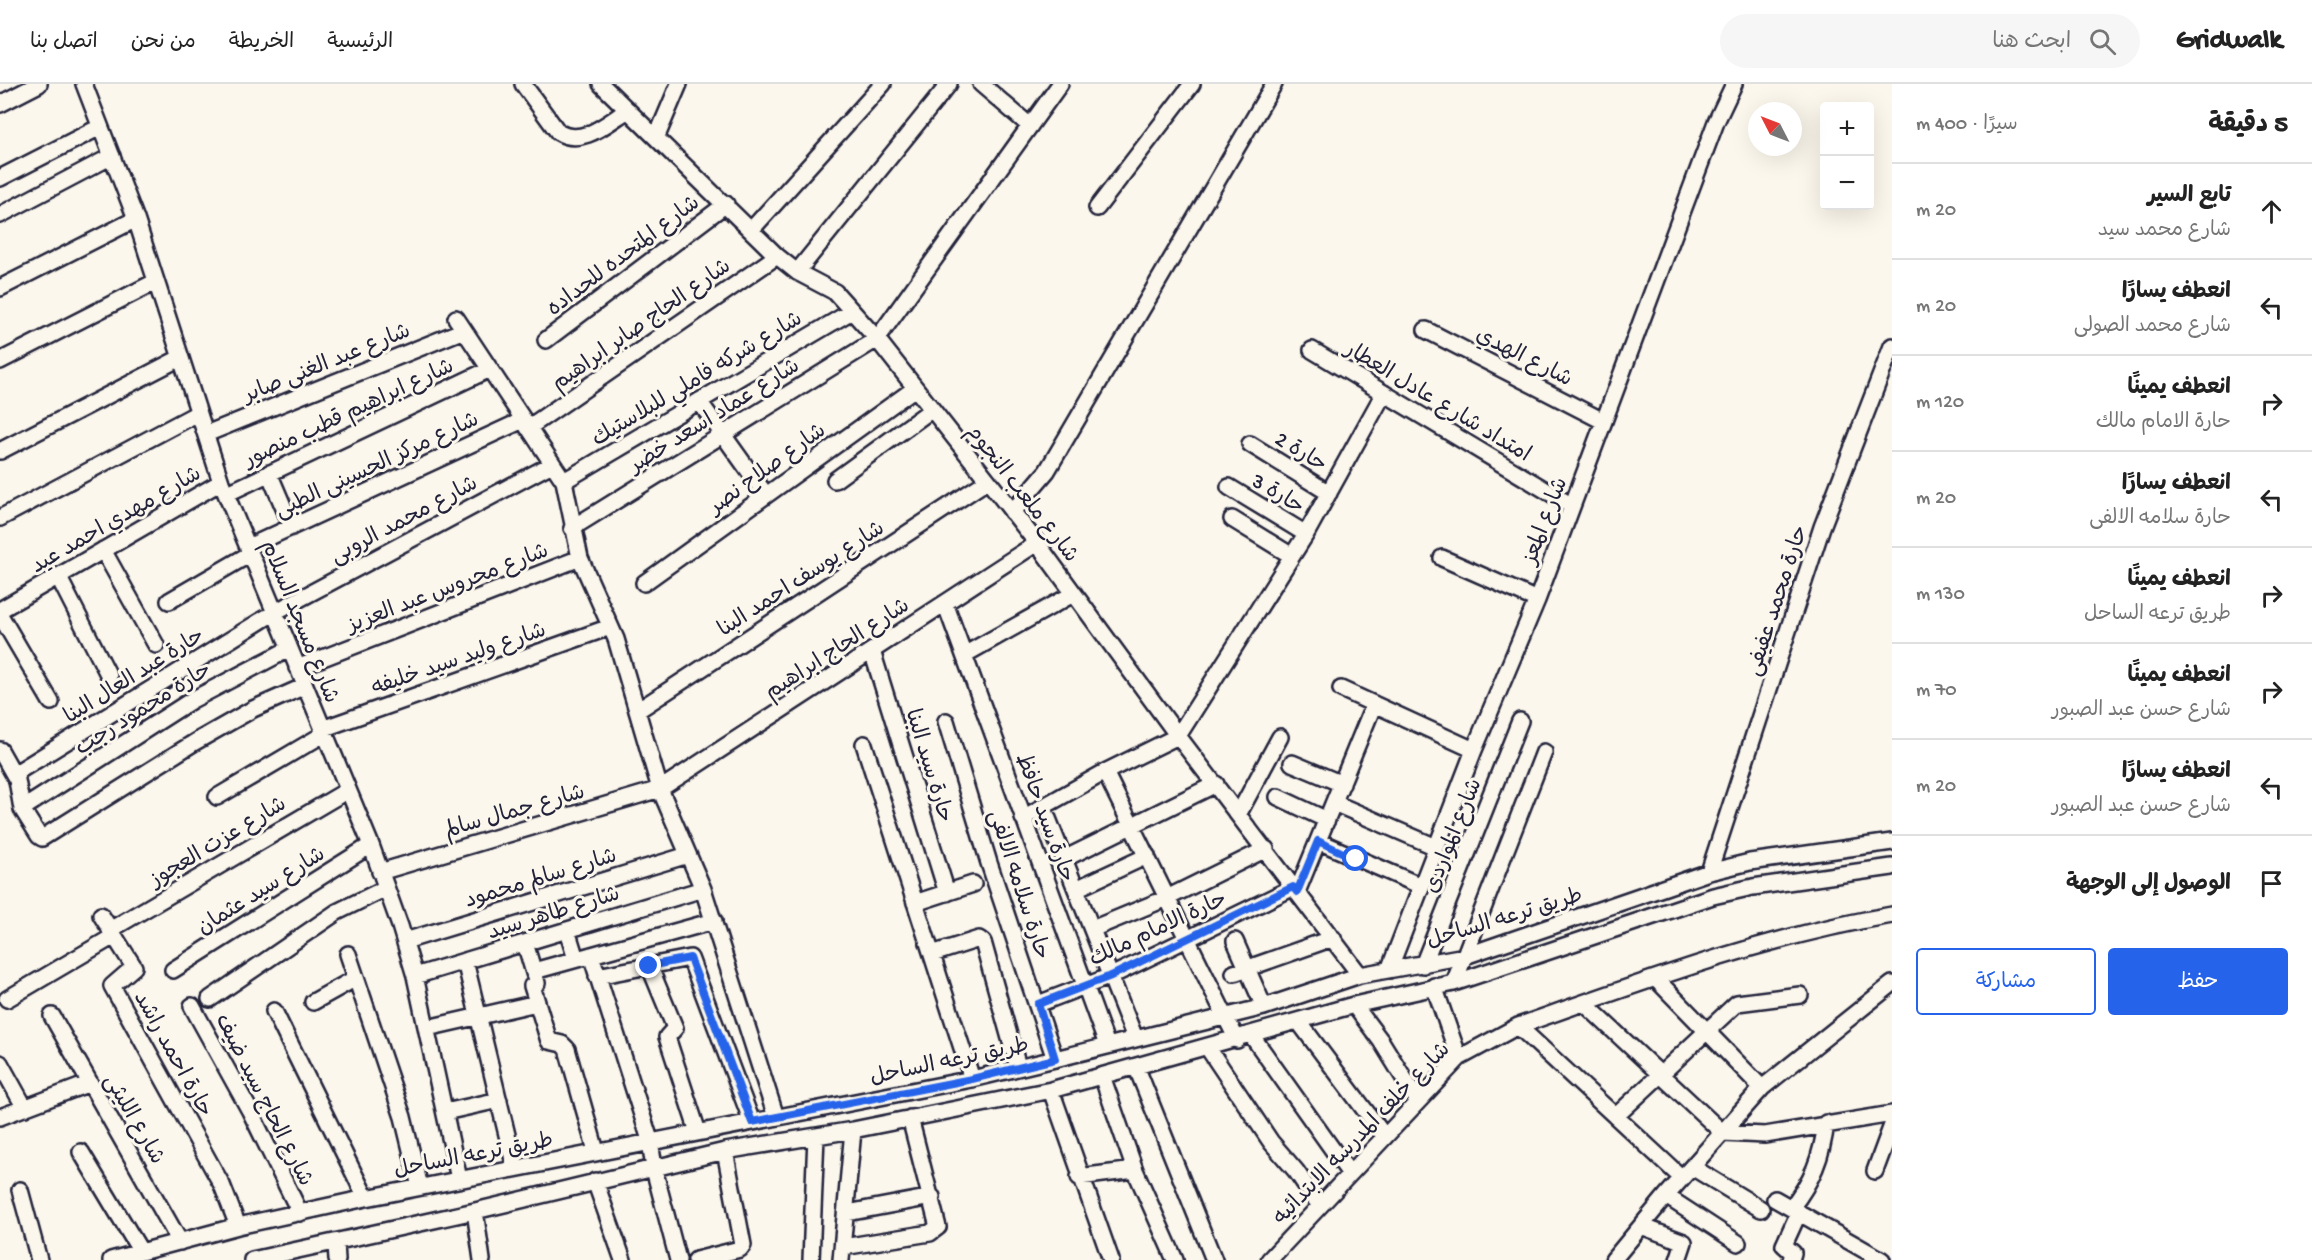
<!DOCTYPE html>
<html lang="ar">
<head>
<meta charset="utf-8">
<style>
	body { margin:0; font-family:"Gochi Hand","Playpen Sans Arabic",sans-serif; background:#f6f6f6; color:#222; direction:rtl }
	.controls { position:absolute; right:18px; top:18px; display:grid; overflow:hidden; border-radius:6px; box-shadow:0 6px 24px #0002 }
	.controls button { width:54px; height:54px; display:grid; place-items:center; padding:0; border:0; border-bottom:2px solid #e0e0e0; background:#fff; color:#222; font:30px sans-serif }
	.compass { position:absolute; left:1748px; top:18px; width:54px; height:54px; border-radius:50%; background:#fff; box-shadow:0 6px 24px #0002; rotate:312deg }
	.stop { position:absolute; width:18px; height:18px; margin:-14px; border:4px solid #2563eb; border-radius:50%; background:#fff }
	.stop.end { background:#2563eb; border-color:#fff; box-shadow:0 2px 6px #0008 }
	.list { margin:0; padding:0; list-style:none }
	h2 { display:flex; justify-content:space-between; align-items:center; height:78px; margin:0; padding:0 24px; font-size:26px }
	h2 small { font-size:20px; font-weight:400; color:#767676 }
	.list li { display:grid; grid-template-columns:39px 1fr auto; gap:18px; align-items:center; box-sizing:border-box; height:96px; padding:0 24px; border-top:2px solid #e0e0e0 }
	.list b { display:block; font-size:22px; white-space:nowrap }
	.list p { margin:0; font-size:20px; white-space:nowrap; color:#767676 }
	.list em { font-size:20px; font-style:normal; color:#767676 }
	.actions { display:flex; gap:12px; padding:18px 24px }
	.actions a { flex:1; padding:14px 0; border:2px solid #2563eb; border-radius:6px; text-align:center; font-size:21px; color:#2563eb }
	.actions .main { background:#2563eb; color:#fff }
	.icon { flex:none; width:33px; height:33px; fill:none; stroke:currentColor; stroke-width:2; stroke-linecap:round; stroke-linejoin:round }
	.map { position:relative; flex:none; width:1892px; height:1176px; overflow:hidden; direction:ltr }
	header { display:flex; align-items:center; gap:36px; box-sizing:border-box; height:84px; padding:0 30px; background:#fff; border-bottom:2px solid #e0e0e0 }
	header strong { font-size:28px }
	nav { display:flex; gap:33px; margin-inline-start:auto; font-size:21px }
	.search { width:420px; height:54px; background:#f6f6f6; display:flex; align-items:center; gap:15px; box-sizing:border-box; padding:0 21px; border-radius:33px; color:#767676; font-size:22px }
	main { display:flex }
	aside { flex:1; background:#fff }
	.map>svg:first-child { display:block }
</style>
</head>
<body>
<header>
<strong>Gridwalk</strong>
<div class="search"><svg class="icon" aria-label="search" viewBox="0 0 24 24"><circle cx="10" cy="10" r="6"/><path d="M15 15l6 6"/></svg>ابحث هنا</div>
<nav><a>الرئيسية</a><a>الخريطة</a><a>من نحن</a><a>اتصل بنا</a></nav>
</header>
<main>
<aside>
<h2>5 دقيقة<small>سيرًا · 400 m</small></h2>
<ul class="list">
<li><svg class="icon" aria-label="ahead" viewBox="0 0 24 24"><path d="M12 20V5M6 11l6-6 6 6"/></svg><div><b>تابع السير</b><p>شارع محمد سيد</p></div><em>20 m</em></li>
<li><svg class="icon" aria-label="left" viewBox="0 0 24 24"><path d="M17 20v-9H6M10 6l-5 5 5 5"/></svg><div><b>انعطف يسارًا</b><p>شارع محمد الصولى</p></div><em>20 m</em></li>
<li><svg class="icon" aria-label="right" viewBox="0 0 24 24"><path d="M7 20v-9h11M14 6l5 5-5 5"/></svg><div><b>انعطف يمينًا</b><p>حارة الامام مالك</p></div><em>120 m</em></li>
<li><svg class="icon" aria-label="left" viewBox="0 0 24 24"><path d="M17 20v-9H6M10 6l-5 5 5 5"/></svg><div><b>انعطف يسارًا</b><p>حارة سلامه الالفى</p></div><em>20 m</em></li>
<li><svg class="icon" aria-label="right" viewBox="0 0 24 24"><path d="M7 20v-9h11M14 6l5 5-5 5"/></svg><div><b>انعطف يمينًا</b><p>طريق ترعه الساحل</p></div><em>130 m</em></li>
<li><svg class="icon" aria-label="right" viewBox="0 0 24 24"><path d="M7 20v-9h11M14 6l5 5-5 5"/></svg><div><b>انعطف يمينًا</b><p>شارع حسن عبد الصبور</p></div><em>70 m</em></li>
<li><svg class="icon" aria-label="left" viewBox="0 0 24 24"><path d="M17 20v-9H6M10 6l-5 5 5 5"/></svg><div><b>انعطف يسارًا</b><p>شارع حسن عبد الصبور</p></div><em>20 m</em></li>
<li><svg class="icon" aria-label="arrive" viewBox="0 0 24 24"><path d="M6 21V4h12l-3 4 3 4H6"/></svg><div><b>الوصول إلى الوجهة</b></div></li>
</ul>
<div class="actions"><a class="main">حفظ</a><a>مشاركة</a></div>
</aside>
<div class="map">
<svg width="1892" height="1176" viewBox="0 0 1892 1176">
	<rect width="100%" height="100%" fill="#fbf7ec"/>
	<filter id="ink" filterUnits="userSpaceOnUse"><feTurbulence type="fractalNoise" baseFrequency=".0167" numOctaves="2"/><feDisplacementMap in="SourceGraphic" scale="12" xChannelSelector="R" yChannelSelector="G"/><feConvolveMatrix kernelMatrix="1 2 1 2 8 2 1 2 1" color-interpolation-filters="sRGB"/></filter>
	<g filter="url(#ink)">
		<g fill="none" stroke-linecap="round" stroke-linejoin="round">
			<defs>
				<path id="minor" d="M84,0L136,135L221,398L371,761L400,842L415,892L459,1095
					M523,0L558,48C582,63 607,39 628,26
					M601,0L777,172L797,188L835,208L877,255L1037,459L1178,652L1360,891
					M981,0L1030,42
					M0,20L39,0
					M657,52L679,0
					M0,94L100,43
					M1097,124L1192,0
					M0,131L112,72
					M752,145L883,0
					M797,188L949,0
					M0,204L136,135
					M456,234L564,397L580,474L616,555L660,705L703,805L776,1033
					M1426,246L1603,337
					M546,256L726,120
					M1312,266L1572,422
					M0,277L155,198
					M699,317L766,411
					M528,344L777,172
					M206,350L464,246
					M1250,360L1329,409
					M0,367L180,274
					M269,389L292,443
					M835,396L931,326
					M564,397L852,227
					M1229,403L1306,450
					M226,410L490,285
					M1012,428L1047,387L1274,0
					M0,434L198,329
					M1232,435L1292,472
					M572,444L877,255L1060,0
					M248,463L523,336
					M103,466L156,561
					M1442,474L1537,516
					M58,492L109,592
					M644,499L914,305
					M169,517L250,470
					M945,519L1107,961
					M0,526L221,398
					M0,531L51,618
					M872,567L947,809
					M964,571L1073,510
					M297,584L580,474
					M1341,605L1474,666
					M637,627L987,397
					M946,637L989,779L1055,975
					M322,645L610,543
					M864,660L972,995
					M0,666L17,696L22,725L39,752L42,754L195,658L253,625L305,602
					M1292,679L1342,700
					M1105,688L1237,956
					M14,690L275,528L552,380
					M217,713L324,650
					M1278,713L1327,736
					M1334,719L1436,763
					M1043,722L1135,954
					M22,725L192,616L289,565
					M1239,729L1280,653
					M1023,734L1105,688L1178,652L1306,450L1384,309
					M1318,757L1421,802
					M1064,775L1216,700
					M380,788L660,705L1037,459
					M1709,788L1822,443L1892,262
					M1076,805L1147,772
					M1297,808L1374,620
					M915,819L973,800
					M101,831L134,883L112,902L222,1101L238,1142
					M1092,845L1167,814L1266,765
					M110,846L348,706
					M567,846L576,875
					M405,857L688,771
					M1235,857L1264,923
					M525,859L537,899L532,902L549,957L562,960L567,965L596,1067
					M348,870L403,1033L420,1103
					M932,870L979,855L983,858L1018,983
					M591,871L650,1056L654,1085L678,1176
					M465,877L515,1084
					M649,881L675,944L667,953L698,1048
					M1423,881L1520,637
					M173,886L371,761
					M1389,886L1474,666L1537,516L1716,38L1734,0
					M534,887L714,837
					M1234,889L1333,854
					M415,892L703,805
					M597,892L690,874L752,1038
					M1656,895L1762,1004
					M1454,899L1544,668
					M1434,902L1459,974
					M7,915L114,852
					M210,915L337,828L386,804
					M313,918L356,894
					M1584,919L1723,1049L1765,1051L1892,1030
					M1038,920L1111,892L1294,803
					M1354,921L1381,957L1418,1017
					M192,922L250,1027L300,1129
					M274,927L366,1114
					M52,932L180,1158
					M1299,938L1385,1053
					M1518,942L1682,1094
					M427,944L537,919
					M1252,952L1350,1090
					M1208,964L1271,1058L1296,1087L1320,1122
					M0,979L25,1024
					M1136,982L1214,1176
					M1102,992L1135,1086L1175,1176
					M1051,1006L1111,1176
					M445,1028L499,1016
					M1616,1032L1737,919L1800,911
					M0,1033L90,999
					M81,1068L141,1168
					M1692,1083L1761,1125
					M1875,1087L1892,1041
					M1079,1093L1135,1086
					M595,1097L623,1176
					M20,1106L39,1176
					M1666,1112L1738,1159
					M1775,1115L1882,1176
					M1791,1124C1812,1097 1822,1073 1826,1039
					M475,1127L482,1176
					M847,1129L932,1113
					M1641,1142L1684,1158L1678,1176
					M336,1158L337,1176
					M843,1163L930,1149L938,1143L910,1034
					M111,1176L238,1142L366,1114L972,995L1055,975L1264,923L1360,891L1465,872L1709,788L1750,778L1892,758
					M252,1176L475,1127L725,1067L853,1046L1051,1006L1354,921L1454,899L1713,812L1753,803L1892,783
					M696,1176L740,1165L743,1161L725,1067
					M811,1176L816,1052
					M841,1176L853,1046
					M1269,1176L1459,974L1518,942C1640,899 1763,853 1892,831
					M1613,1176L1666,1112L1762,1004L1892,900
					M1791,1176L1793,1169L1784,1161L1799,1128"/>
			</defs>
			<!-- minor casing -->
			<use href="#minor" stroke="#22223b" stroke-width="20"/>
			<!-- minor -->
			<use href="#minor" stroke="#fbf7ec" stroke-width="15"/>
		</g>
	</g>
	<g fill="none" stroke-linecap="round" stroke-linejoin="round" filter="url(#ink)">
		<!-- route -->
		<path stroke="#2563eb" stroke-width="8" d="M649,882L690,874L752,1038L972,995L1055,975L1038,920L1111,892L1293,803L1297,808L1318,757L1356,775"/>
	</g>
	<g text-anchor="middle" stroke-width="6" stroke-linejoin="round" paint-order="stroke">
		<!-- street labels -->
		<g font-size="22" fill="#22223b" stroke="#fbf7ec">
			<text transform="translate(622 170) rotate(-37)" y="8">شارع المتحده للحداده</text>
			<text transform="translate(640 239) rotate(-35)" y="8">شارع الحاج صابر ابراهيم</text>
			<text transform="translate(1525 271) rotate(27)" y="8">شارع الهدي</text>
			<text transform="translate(326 277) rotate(-22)" y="8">شارع عبد الغنى صابر</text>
			<text transform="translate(696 293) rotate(-31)" y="8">شارع شركه فاملي للبلاستيك</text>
			<text transform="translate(1439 316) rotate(31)" y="8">امتداد شارع عادل العطار</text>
			<text transform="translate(348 327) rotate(-25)" y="8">شارع ابراهيم قطب منصور</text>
			<text transform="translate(713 330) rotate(-32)" y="8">شارع عماد اسعد خضر</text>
			<text transform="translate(1302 366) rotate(32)" y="8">حارة 2</text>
			<text transform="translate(376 379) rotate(-25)" y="8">شارع مركز الحسينى الطبى</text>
			<text transform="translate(766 383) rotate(-36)" y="8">شارع صلاح نصر</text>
			<text transform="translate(1024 408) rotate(52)" y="8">شارع ملعب النجوم</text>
			<text transform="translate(1279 408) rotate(32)" y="8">حارة 3</text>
			<text transform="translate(115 434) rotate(-30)" y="8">شارع مهدي احمد عيد</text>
			<text transform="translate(403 434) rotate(-28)" y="8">شارع محمد الروبى</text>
			<text transform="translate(1543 436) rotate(-69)" y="8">شارع المعز</text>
			<text transform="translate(800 493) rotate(-33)" y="8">شارع يوسف احمد البنا</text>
			<text transform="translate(447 502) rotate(-21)" y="8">شارع محروس عبد العزيز</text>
			<text transform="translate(1775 516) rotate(-72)" y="8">حارة محمد عفيفى</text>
			<text transform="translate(302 537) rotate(68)" y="8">شارع مسجد السلام</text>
			<text transform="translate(836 563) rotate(-33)" y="8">شارع الحاج ابراهيم</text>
			<text transform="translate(458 573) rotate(-19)" y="8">شارع وليد سيد خليفه</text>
			<text transform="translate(133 590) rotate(-32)" y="8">حارة عبد العال البنا</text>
			<text transform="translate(142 623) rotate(-32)" y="8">حارة محمود رجب</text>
			<text transform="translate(931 681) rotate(73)" y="8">حارة سيد البنا</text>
			<text transform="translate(514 725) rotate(-16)" y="8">شارع جمال سالم</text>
			<text transform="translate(1047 733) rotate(70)" y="8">حارة سيد حافظ</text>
			<text transform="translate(1451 751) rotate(-68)" y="8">شارع المواردى</text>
			<text transform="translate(217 756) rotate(-31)" y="8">شارع عزت العجوز</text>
			<text transform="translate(540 792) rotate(-17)" y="8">شارع سالم محمود</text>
			<text transform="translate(1021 800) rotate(72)" y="8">حارة سلامه الالفى</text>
			<text transform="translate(260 805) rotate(-32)" y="8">شارع سيد عثمان</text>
			<text transform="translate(553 827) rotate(-17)" y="8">شارع طاهر سيد</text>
			<text transform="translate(1504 832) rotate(-17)" y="8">طريق ترعه الساحل</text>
			<text transform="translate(1157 843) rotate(-25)" y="8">حارة الامام مالك</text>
			<text transform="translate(175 969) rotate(61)" y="8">حارة احمد راشد</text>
			<text transform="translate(949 975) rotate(-12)" y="8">طريق ترعه الساحل</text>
			<text transform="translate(266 1015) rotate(63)" y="8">شارع الحاج سيد ضيف</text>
			<text transform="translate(136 1034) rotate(60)" y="8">شارع الليثى</text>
			<text transform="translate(1360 1048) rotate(-46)" y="8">شارع خلف المدرسه الابتدائيه</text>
			<text transform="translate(473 1069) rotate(-11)" y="8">طريق ترعه الساحل</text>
		</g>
	</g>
</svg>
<div class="controls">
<button>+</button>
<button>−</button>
</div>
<svg class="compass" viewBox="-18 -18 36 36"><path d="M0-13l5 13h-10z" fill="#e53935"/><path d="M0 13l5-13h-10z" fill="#767676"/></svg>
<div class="stop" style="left:1356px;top:775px"></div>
<div class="stop end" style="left:649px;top:882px"></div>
</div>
</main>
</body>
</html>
